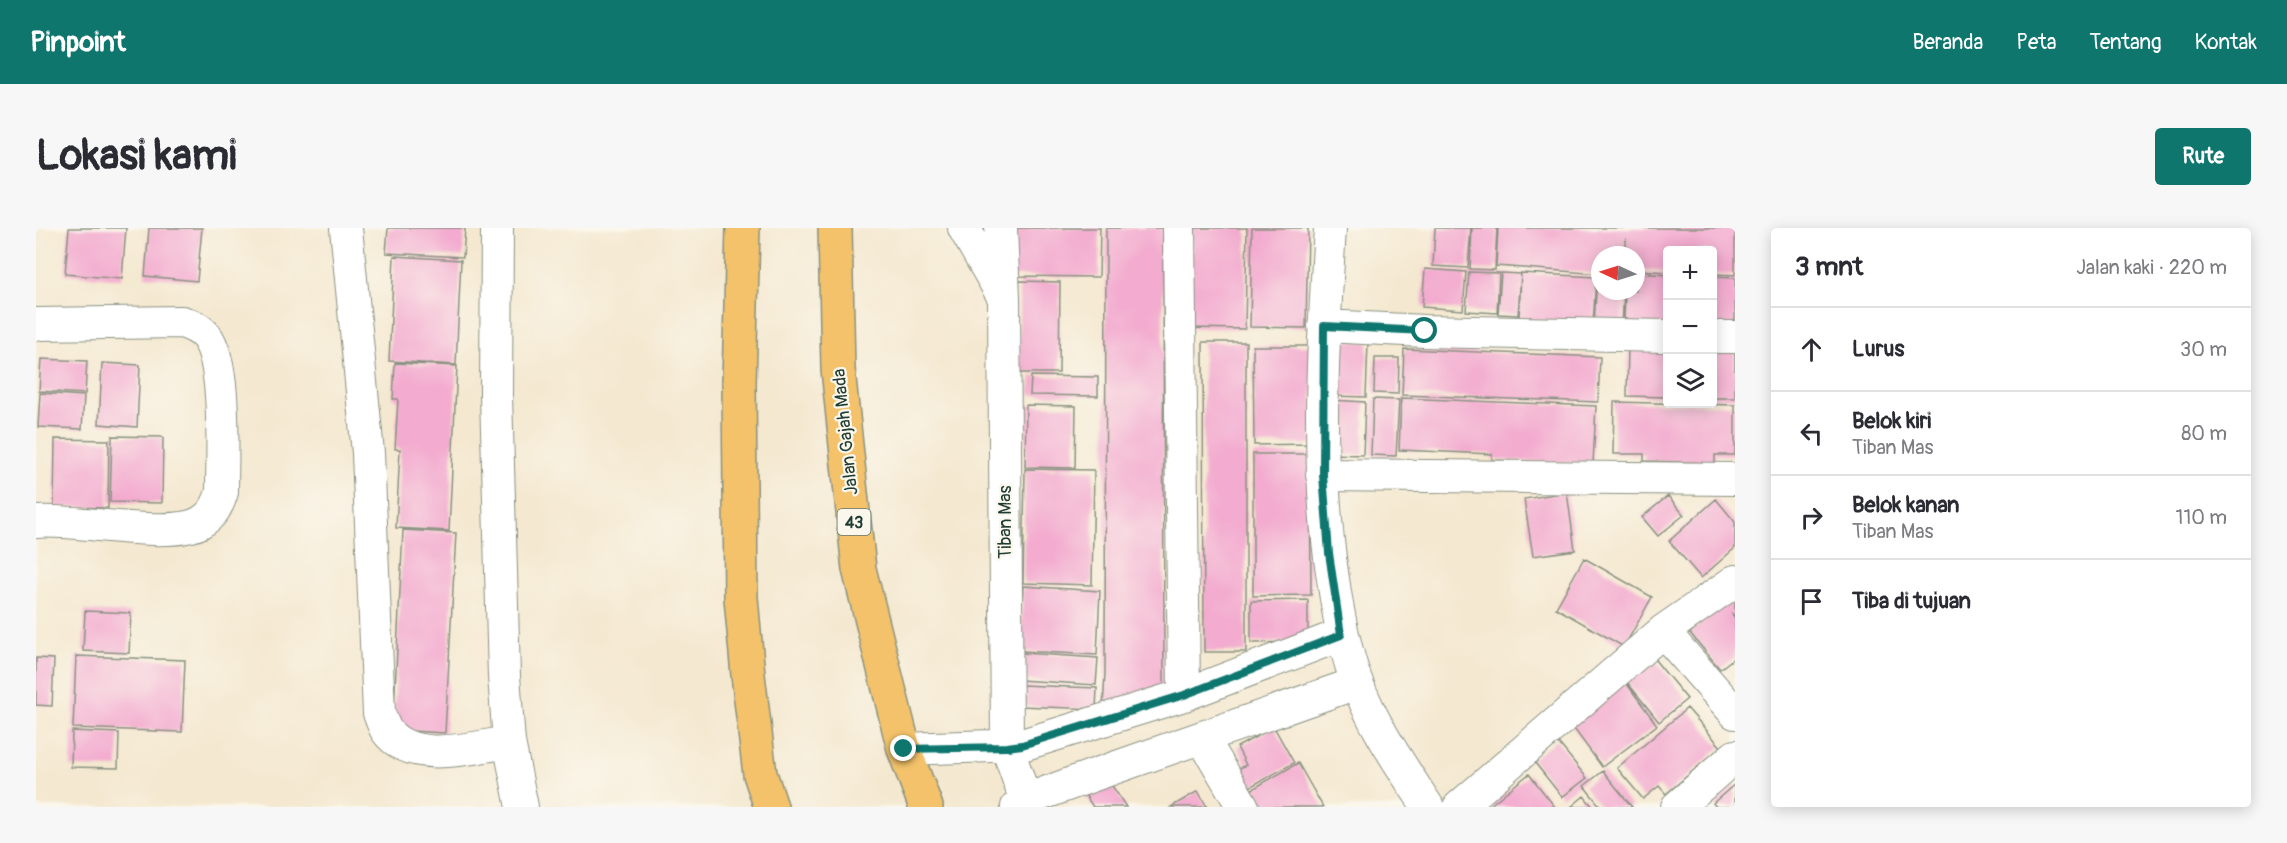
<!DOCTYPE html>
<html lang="id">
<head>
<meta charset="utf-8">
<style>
	body { margin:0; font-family:Pangolin,sans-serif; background:#f7f7f7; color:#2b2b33 }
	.controls { position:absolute; right:18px; top:18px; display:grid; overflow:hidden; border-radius:6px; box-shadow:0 3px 15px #0003 }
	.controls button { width:54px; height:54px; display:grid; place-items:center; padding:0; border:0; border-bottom:2px solid #e1e1e2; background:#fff; color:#2b2b33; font:30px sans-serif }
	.compass { position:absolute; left:1555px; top:18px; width:54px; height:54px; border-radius:50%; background:#fff; box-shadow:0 3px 15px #0003; rotate:274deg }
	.stop { position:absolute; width:18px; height:18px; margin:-14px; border:4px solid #0f766e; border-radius:50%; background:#fff }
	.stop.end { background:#0f766e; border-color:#fff; box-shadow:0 2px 6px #0008 }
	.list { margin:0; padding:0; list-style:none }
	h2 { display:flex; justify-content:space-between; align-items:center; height:78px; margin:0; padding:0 24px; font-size:26px }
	h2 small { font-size:20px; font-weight:400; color:#7c7c81 }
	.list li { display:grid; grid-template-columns:39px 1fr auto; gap:18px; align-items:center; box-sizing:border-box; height:84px; padding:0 24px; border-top:2px solid #e1e1e2 }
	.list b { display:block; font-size:22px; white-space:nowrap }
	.list p { margin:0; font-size:20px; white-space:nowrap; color:#7c7c81 }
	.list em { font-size:20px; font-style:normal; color:#7c7c81 }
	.icon { flex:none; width:33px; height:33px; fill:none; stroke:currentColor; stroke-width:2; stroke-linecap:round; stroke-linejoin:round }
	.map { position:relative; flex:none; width:1699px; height:579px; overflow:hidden; border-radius:6px }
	header { display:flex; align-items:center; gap:36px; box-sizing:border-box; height:84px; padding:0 30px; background:#0f766e; color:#fff }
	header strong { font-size:28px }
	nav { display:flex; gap:33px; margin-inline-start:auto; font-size:21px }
	.intro { display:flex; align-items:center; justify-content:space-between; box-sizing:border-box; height:144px; padding:0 36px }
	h1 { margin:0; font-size:42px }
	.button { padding:15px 27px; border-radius:6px; background:#0f766e; color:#fff; font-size:21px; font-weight:700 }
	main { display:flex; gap:36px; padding:0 36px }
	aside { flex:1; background:#fff; border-radius:6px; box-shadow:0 3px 15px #0003 }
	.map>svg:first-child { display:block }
</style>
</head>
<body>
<header>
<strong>Pinpoint</strong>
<nav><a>Beranda</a><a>Peta</a><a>Tentang</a><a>Kontak</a></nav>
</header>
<div class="intro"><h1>Lokasi kami</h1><a class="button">Rute</a></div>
<main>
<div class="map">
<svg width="1699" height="579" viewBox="0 0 1699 579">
	<rect width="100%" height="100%" fill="#fbf7ec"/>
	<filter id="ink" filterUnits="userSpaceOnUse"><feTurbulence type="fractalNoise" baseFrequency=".0167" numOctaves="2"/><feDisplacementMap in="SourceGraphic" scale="12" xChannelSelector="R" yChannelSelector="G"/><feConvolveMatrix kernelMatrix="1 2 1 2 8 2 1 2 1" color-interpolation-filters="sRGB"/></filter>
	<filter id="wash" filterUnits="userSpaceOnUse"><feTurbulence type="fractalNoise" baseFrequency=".008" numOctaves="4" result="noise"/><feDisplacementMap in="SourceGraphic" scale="24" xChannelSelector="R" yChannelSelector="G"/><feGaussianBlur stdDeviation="1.35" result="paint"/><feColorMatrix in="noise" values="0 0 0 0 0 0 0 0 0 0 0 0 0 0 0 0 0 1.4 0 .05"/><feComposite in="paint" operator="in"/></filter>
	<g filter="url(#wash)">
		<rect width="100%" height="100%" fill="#f4e8d0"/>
		<g id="blocks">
			<!-- building -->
			<path fill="#f3abcf" d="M33,0H90L86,51L29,46Z
				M113,0H166L161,53L109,48Z
				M352,0H429L427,29L350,25Z
				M975,0H1064L1063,49L974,48Z
				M1070,0H1127L1128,466L1067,481L1069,445Z
				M1155,0H1211L1209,101L1153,100Z
				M1216,0H1272L1270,100L1214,99Z
				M1399,0H1435L1432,40L1397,38Z
				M1436,0H1461L1459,42L1434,41Z
				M1462,0H1699V47L1676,46V22H1632V44L1600,42V27H1590V10L1589,27H1564V46L1460,38Z
				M358,28L425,32L420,137L353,133Z
				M1389,41L1430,44L1427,82L1386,79Z
				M1433,44L1463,45L1461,85L1430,83Z
				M1465,45L1485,46L1482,87L1462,86Z
				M1485,45L1560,49L1557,98L1483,90Z
				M1600,45L1632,47V98L1588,96L1589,63H1600Z
				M1561,49H1564V63H1588L1586,98L1558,96Z
				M1676,49L1699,50V101L1676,100Z
				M983,53L1024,54L1023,145H983Z
				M1299,113L1332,114L1330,169L1296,168Z
				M1167,114H1210V424H1168Z
				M1217,118H1276L1277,216L1218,217Z
				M1592,118L1632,119V169L1591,168Z
				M1676,120L1699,121V170H1676Z
				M1368,121L1564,129L1562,174L1366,167Z
				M1339,130H1363L1362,166L1338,165Z
				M5,131L51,133L49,166L3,163Z
				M66,135L104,137L101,199L63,196Z
				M359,135L421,138L413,303L360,300L364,221H359L362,171H357Z
				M995,148L1062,149V168L994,167Z
				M4,165L48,168L46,201L2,199Z
				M1365,170L1560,178L1557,236L1456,232V226L1363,222Z
				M1337,171L1363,172L1360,228L1335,227Z
				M1296,172L1329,174L1327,227L1293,226Z
				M1578,174L1699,177V227H1679V235L1608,233V226H1577Z
				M990,177L1040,178L1039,240L989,239Z
				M76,208L127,209L126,275L74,274Z
				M19,211L73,212L72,280L18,279Z
				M1217,226H1274L1275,367L1217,368Z
				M989,241L1058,242L1056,357L987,355Z
				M1531,264L1539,322L1497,328L1488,271Z
				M1632,268L1648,287L1622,308L1606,289Z
				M1680,271L1699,294V320L1665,350L1633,313Z
				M367,302L420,305L409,505L357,502Z
				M1548,330L1616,369L1588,419L1520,380Z
				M987,358L1064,363L1061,427L984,423Z
				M1699,365V388L1695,385L1699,390V429L1684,441L1654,405Z
				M1272,372V414L1215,415V373Z
				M49,383L95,385L93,425L47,423Z
				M986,425L1062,430L1060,457L984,452Z
				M1614,426L1651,471L1623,494L1586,448Z
				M40,428L149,432L146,504L37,500Z
				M0,430L18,431L16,478L0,477Z
				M1588,452L1621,497L1566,539L1533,494Z
				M984,457L1061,460L1060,481L983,478Z
				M1651,480L1685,519L1630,566L1623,558L1607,571L1581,540Z
				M1238,499L1258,535L1208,562L1198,543L1210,537L1201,519Z
				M36,503L83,505L82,540L35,539Z
				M1520,512L1551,550L1526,569L1496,531Z
				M1262,535L1287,579H1223L1213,563Z
				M1567,543L1596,579H1565L1548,558Z
				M1493,546L1519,579H1452L1469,565Z
				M1071,550L1090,579H1057L1048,565Z
				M1699,556V579H1680L1677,575Z
				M1162,563L1171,579H1135Z
				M1548,568L1557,579H1535Z"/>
		</g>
	</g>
	<g filter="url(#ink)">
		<use href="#blocks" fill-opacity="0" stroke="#8a9282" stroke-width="1.5"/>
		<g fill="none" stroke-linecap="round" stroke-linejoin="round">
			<defs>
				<path id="street" d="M310,0L332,225L343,485C345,490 347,497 350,502C375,538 438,519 473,514
					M461,0L460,167L468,448L473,514L486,579
					M928,0L968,70L965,0
					M1143,0L1148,467
					M1294,0C1287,116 1279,235 1297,351C1302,386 1308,419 1320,452C1337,498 1366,539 1392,579
					M968,70L971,519L990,573L995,579
					M0,96L146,94C155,97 164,100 170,108C191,134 186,229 186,264C182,277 177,287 165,294C135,312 40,290 0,294
					M1288,98L1389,103L1632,108
					M1676,109H1699
					M1286,247L1699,251
					M1627,403L1699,485
					M1166,509L1207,579
					M868,521L986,517L1148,467L1305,407
					M981,579L998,569L1058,547L1321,455
					M1423,579L1627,403L1699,353
					M1641,579L1699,528"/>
				<path id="highway" d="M707,0L703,155L705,370L712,447L724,546L735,579
					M799,0L802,141L823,341L868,521L890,579"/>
			</defs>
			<!-- street casing -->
			<use href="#street" stroke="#8a9282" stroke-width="34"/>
			<!-- highway casing -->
			<use href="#highway" stroke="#8a9282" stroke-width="36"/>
			<!-- street -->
			<use href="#street" stroke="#fff" stroke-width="32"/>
			<!-- highway -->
			<use href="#highway" stroke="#f3c26a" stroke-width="33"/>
		</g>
	</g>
	<g fill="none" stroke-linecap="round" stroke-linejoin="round" filter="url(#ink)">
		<!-- route -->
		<path stroke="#0f766e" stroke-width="8" d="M868,521L971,519L986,517L1148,467L1305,407L1293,325L1287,247L1288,98L1389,103"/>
	</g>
	<g text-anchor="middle" stroke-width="4.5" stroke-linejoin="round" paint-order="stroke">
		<!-- shield labels -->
		<rect fill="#fbf7ec" stroke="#61756b" stroke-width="1.5" x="801.5" y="281" width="33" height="26" rx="4.5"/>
		<g font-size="16" font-weight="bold" fill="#1f3d34">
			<text x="818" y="300">43</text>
		</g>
		<!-- street labels -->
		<g font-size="18" fill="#1f3d34" stroke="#fbf7ec">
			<text transform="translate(809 204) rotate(-96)" y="6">Jalan Gajah Mada</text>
			<text transform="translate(969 294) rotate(-90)" y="6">Tiban Mas</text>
		</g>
	</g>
</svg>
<div class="controls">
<button>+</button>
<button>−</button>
<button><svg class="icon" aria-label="layers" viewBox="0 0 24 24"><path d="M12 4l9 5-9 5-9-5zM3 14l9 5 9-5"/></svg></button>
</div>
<svg class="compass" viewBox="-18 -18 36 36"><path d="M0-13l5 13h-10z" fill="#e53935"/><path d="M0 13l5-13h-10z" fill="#7c7c81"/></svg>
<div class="stop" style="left:1389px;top:103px"></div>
<div class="stop end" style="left:868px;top:521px"></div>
</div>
<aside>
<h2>3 mnt<small>Jalan kaki · 220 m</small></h2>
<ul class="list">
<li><svg class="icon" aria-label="ahead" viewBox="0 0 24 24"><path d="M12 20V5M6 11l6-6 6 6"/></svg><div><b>Lurus</b></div><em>30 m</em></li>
<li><svg class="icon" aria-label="left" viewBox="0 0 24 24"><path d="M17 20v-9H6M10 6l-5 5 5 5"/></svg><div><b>Belok kiri</b><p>Tiban Mas</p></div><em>80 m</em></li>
<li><svg class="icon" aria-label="right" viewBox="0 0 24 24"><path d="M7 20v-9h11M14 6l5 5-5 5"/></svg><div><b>Belok kanan</b><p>Tiban Mas</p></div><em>110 m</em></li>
<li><svg class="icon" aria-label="arrive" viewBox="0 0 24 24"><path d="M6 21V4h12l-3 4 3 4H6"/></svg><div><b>Tiba di tujuan</b></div></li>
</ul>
</aside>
</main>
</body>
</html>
